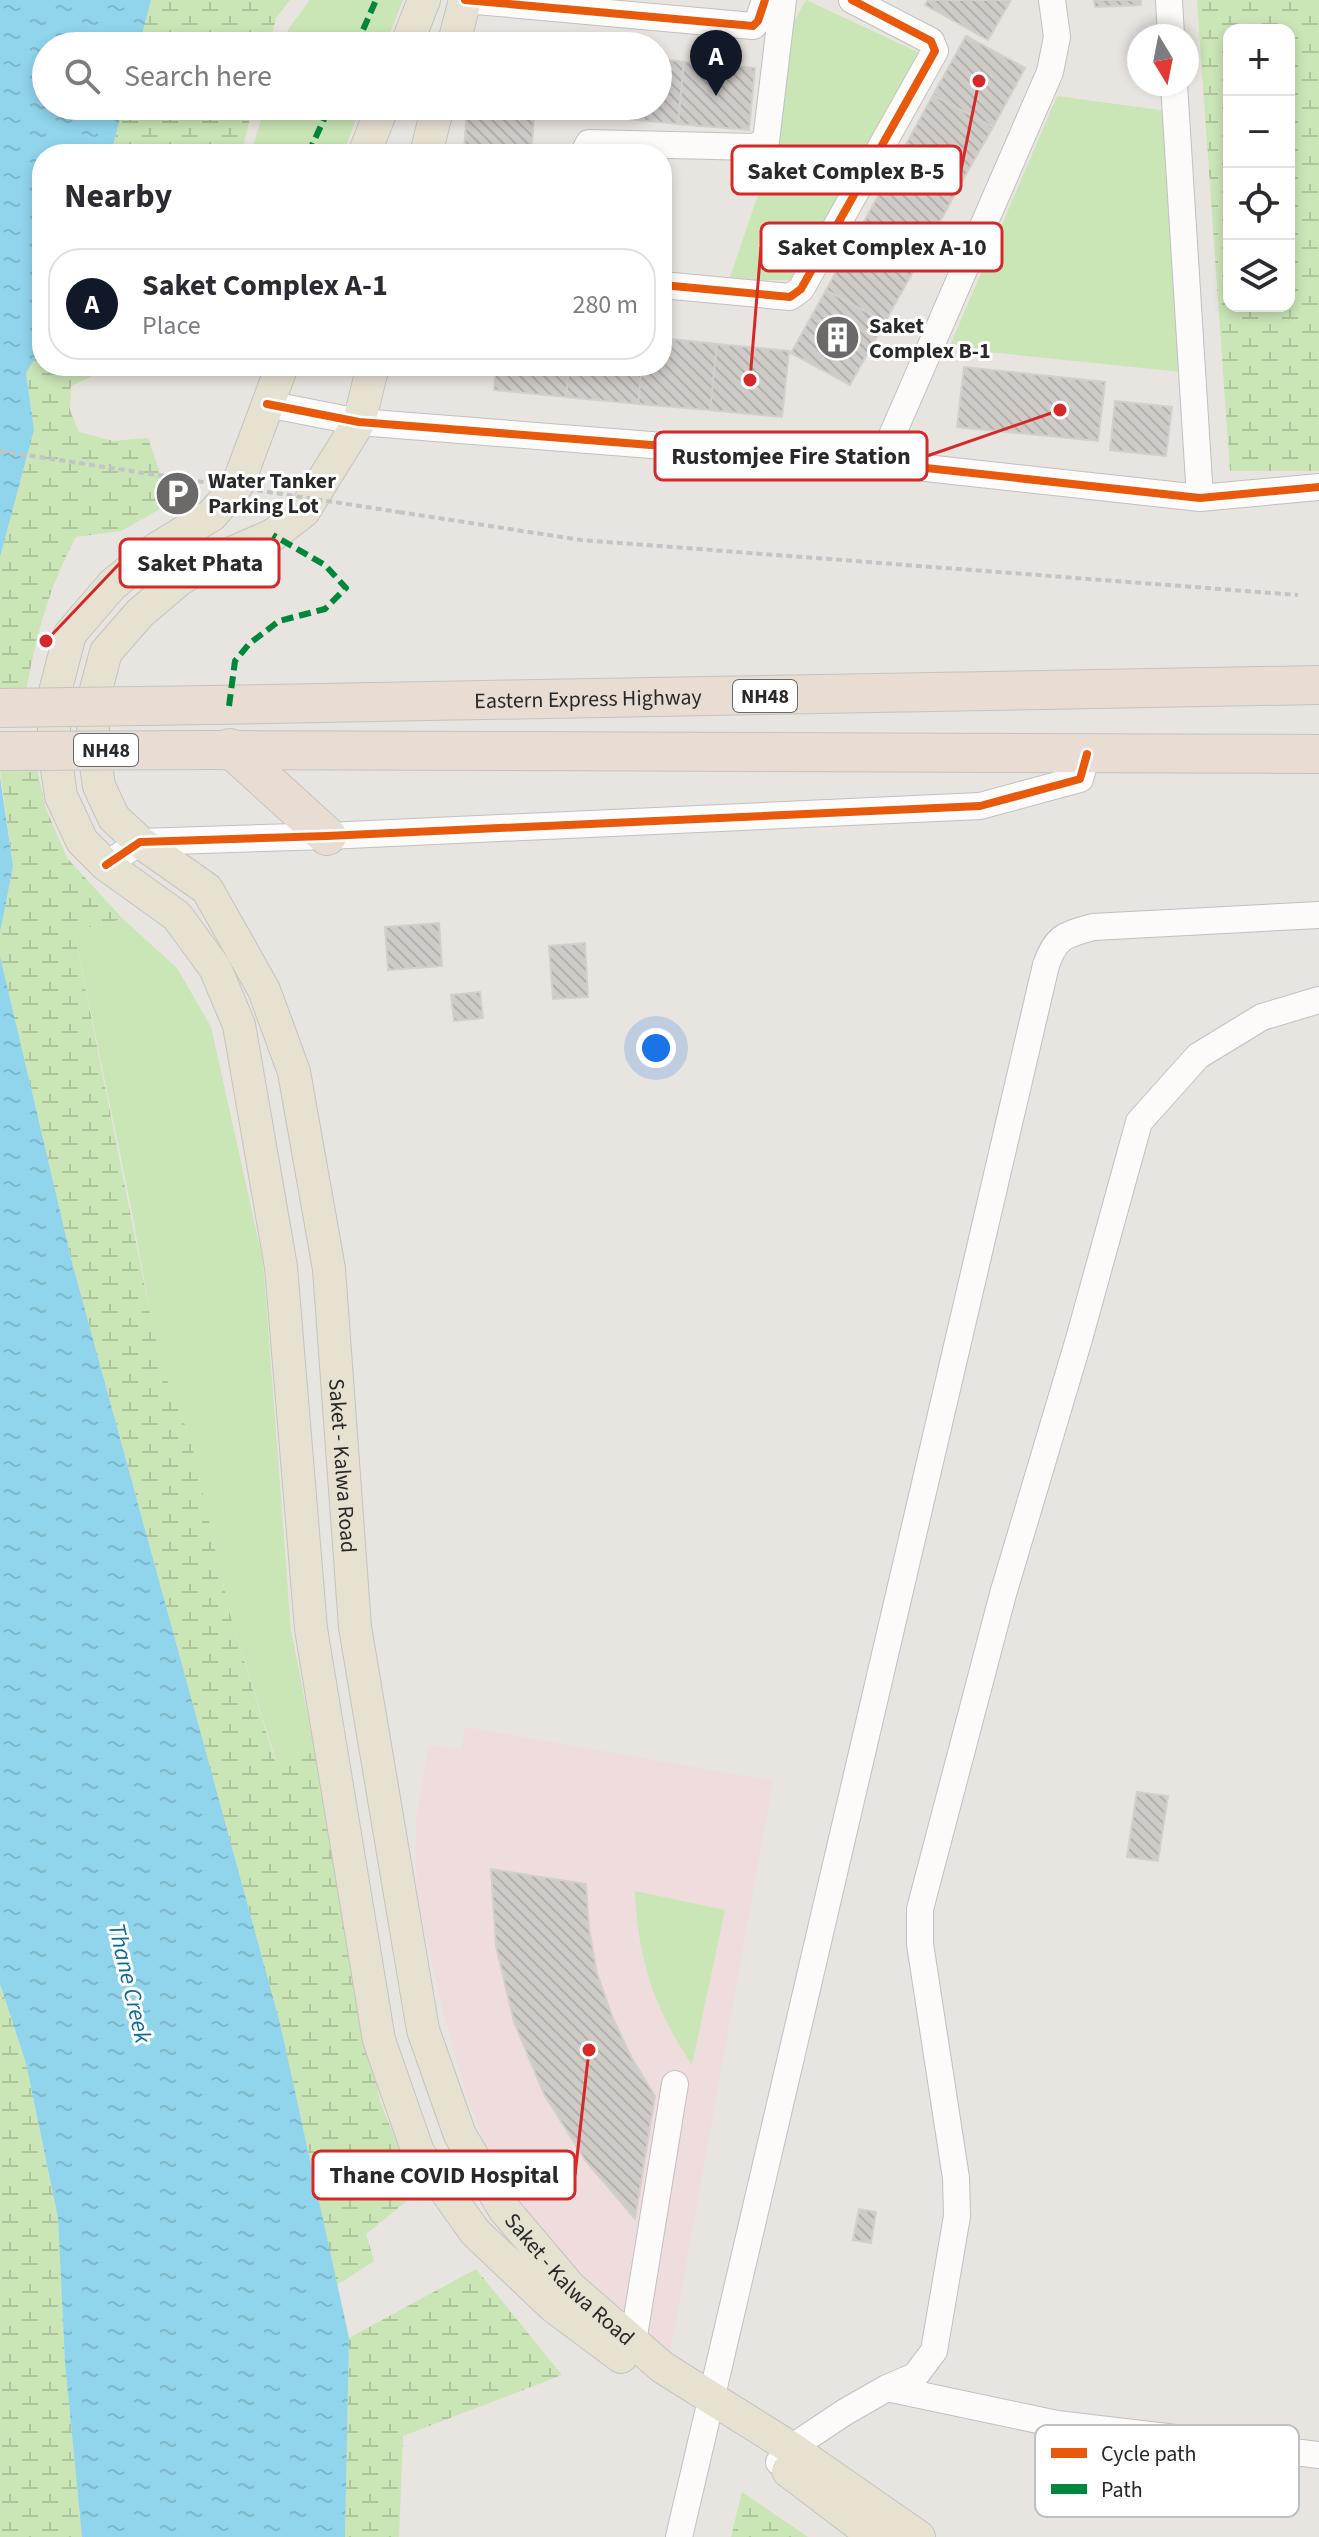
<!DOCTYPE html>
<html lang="en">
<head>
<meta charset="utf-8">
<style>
	body { margin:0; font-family:"Source Sans 3",sans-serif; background:#f7f7f7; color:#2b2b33 }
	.controls { position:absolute; right:24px; top:24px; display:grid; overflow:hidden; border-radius:16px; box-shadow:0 4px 12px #0003 }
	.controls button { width:72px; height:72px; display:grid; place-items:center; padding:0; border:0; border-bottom:2px solid #e1e1e2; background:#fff; color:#2b2b33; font:40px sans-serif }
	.compass { position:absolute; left:1127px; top:24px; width:72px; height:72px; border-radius:50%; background:#fff; box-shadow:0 4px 12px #0003; rotate:170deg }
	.you { position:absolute; left:656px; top:1048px; width:28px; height:28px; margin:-20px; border:6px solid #fff; border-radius:50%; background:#1a73e8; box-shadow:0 0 0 12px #1a73e833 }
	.badge { display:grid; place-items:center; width:52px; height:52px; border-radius:50%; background:#111827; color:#fff; font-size:26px; font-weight:700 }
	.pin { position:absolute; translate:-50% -66px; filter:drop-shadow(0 2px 4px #0008) }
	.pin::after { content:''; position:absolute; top:42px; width:28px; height:24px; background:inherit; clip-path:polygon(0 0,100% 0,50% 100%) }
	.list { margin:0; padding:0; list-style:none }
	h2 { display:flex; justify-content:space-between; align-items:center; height:104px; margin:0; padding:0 32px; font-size:34px }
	h2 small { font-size:26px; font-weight:400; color:#7c7c81 }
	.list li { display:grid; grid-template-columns:52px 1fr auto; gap:24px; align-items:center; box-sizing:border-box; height:112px; margin:0 16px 16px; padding:0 16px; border:2px solid #e1e1e2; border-radius:32px }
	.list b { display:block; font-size:30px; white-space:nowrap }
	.list p { margin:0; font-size:26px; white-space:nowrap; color:#7c7c81 }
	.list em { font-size:26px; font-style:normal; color:#7c7c81 }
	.icon { flex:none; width:44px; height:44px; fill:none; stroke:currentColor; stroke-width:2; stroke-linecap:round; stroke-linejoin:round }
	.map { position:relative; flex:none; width:1319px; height:2537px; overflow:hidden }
	.search { position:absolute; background:#fff; box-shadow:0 4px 12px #0003; left:32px; top:32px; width:640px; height:88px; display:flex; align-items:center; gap:20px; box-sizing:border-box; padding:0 28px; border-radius:44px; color:#7c7c81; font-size:30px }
	.panel { position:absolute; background:#fff; box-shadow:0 4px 12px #0003; left:32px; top:144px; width:640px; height:232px; border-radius:32px }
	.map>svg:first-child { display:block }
</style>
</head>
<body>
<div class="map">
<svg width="1319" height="2537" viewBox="0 0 1319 2537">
	<defs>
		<pattern id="wetland-marsh" width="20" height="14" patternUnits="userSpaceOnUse" patternTransform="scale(2)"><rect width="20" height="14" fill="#cae5b6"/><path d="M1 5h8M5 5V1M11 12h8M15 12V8" fill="none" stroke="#aec49c"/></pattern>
		<pattern id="water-ripples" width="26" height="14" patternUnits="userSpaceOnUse" patternTransform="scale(2)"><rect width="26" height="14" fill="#90d5ec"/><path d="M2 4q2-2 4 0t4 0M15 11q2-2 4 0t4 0" fill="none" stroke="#7cb7ca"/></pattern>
		<pattern id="building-back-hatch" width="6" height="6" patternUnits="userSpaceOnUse" patternTransform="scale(2)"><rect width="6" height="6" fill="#cfccc8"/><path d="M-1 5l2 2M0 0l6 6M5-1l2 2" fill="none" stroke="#b2afac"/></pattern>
	</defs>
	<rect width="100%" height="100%" fill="#e8e4df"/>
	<!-- medical -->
	<path fill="#eedddc" d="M465,1727L773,1781L670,2354L577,2268L517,2206L492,2163L466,2093L442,2008L417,1894L416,1820L429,1745L461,1750Z"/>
	<!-- wetland -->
	<path fill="url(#wetland-marsh)" fill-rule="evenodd" d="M151,0H290L276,18L269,46H139Z
		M1197,0H1319V471H1230ZM1289,30V306H1229V30Z
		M123,106H253L241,154H111Z
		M42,347V366H114L71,386L70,410L79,432L113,441L148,438L161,476L160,509L121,531L76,537C48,588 35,640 25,698H0V557L34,430L26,373Z
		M0,770H37L46,809L67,858L123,919L74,931L152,1323L166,1377L191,1440L230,1614L275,1761L315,1752L380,2102L418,2192L366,2234L374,2261L337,2285L280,2023L73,1266L0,956V933L13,866Z
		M0,1984L26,2063L58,2218L65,2363L82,2537H0Z
		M476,2269L562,2375L403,2436L399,2537H345L349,2338Z
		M742,2492L808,2537H731Z"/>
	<!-- park -->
	<path fill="#cae5b6" d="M310,0H403L385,46H283L289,28Z
		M806,0L924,55L790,280H729L777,139L792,25Z
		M1057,96L1167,111L1182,372L949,348Z
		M265,106H361L343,154H251Z
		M123,919L177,968L211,1027L263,1261L291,1630L315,1752L276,1761L230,1614L191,1440L166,1377L152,1323L130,1202L74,931Z
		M635,1891L725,1910L692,2065C654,2008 638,1960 635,1891Z"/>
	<!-- water -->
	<path fill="url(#water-ripples)" d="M0,0H151L139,46H46V106H123L111,154H42V347L26,373L34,430L0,557Z
		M0,777L13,866L0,933Z
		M0,956L73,1266L280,2023L349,2338L345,2537H82L65,2363L58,2218L26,2063L0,1984Z"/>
	<!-- building -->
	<path fill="url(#building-back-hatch)" stroke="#d3cfcb" stroke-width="2" d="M928,0H1011L988,40L925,5Z
		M1094,0H1141V5L1095,7Z
		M966,36L1025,68L993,127L933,95Z
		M658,59L684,62L678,124L606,117L607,106H658Z
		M684,62L755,68L749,130L678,124Z
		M933,95L993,127L956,192L897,161Z
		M467,106L535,107L531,154H464Z
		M535,106H607L606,117L535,111Z
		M897,161L956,192L920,259L861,227Z
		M861,227L920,259L885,322L826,290Z
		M826,290L885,322L850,385L791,353Z
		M662,338L717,344L710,410L638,404L642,366H662Z
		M717,344L789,351L782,417L710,410Z
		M496,366H569L566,397L494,390Z
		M569,366H642L638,404L566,397Z
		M964,367L1105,382L1098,441L957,427Z
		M1115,401L1172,407L1166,456L1110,450Z
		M439,923L442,966L388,970L385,927Z
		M585,943L588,997L553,999L549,946Z
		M480,992L483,1018L454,1021L451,995Z
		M1137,1792L1168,1796L1158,1861L1127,1857Z
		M491,1869L586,1884L589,1929L597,1973L612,2016L631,2057L655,2096L635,2219L585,2160L544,2094L514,2022L496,1946Z
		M859,2209L876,2212L871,2243L853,2240Z"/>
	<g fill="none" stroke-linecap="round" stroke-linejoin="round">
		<defs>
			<path id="minor" d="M465,0L753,26L758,21L765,0
				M1169,0L1171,36
				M1174,84L1200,498
				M583,154L589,143L754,147L766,141L783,0
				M662,285L790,297L801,289L935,51L931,41L852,0
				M267,404L359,422L880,463L1200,498L1319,487
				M880,463L1050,72L1057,37L1052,0
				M106,865L140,842L327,836L980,806L1080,779L1087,754
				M622,2352L633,2342L675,2084
				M887,2388L1057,2424L1319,2455
				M779,2462L791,2448L845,2412L887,2388L915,2376L934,2351L957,2216L956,2178L920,1944V1909L1003,1594L1079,1339L1139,1122L1198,1056L1262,1017L1319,1000
				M679,2537L1046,965C1056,936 1065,935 1093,927L1319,915"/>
			<g id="major">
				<path d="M406,46L424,0"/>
				<path d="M453,46L465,0"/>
				<path d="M364,154L383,106"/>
				<path d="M426,154L438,106"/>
				<path d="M282,366L238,484L212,515L156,549L112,585L70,634L54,696V747L61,796L82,841L106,865L177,916L215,968L239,1025L281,1267L311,1629L379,2040L418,2152L475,2232L554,2307L621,2357"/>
				<path id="s1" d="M373,366L359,422L304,511L273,535L204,565L179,580L140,613L106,652L93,701V744L99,786L114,818L140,842L207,889L264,990L294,1072L329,1269L355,1627L423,2030L460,2135L504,2209L570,2287L662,2367L791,2448L919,2537"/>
				<path d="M788,2471L875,2537"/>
			</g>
			<g id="highway">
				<path id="s2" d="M210,705L1319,685"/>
				<path d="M230,748L327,836"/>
				<path d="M211,750L1319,754"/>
			</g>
		</defs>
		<!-- minor casing -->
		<use href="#minor" stroke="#c1c0c1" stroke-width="28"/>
		<!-- major casing -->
		<use href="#major" stroke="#c4c3c1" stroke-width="34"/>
		<!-- highway casing -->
		<use href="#highway" stroke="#c4c3c1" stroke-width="40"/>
		<!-- path -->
		<path stroke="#c4c4c4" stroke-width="4" stroke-dasharray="6 4" stroke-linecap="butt" d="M399,512L581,540L1298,595"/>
		<!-- minor -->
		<use href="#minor" stroke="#fcfbfa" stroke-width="26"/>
		<!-- major -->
		<use href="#major" stroke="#e7e1d2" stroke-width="32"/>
		<!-- highway -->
		<use href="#highway" stroke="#e9dcd2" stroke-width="38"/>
		<defs>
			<path id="highway-bridge" d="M0,708L210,705
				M0,751L211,750"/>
		</defs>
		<!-- highway-bridge casing -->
		<use href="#highway-bridge" stroke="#c4c3c1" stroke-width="40" stroke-linecap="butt"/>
		<!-- path-bridge -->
		<path stroke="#c4c4c4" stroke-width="4" stroke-dasharray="6 4" stroke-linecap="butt" d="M0,451L399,512"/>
		<!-- highway-bridge -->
		<use href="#highway-bridge" stroke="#e9dcd2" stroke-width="38"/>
		<!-- quiet -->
		<path stroke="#00873e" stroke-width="6" stroke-dasharray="12 6" stroke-linecap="butt" d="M356,46L376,0
			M308,154L330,106
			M229,706L235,661L249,644L279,621L325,609L346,588L325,565L273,535"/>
		<defs>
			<path id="cycleway" d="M465,0L753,26L758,21L765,0
				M662,285L790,297L801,289L935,51L931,41L852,0
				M267,404L359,422L880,463L1200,498L1319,487
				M106,865L140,842L327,836L980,806L1080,779L1087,754"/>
		</defs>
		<!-- cycleway casing -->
		<use href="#cycleway" stroke="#fff" stroke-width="13"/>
		<!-- cycleway -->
		<use href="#cycleway" stroke="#e8590c" stroke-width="8"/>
	</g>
	<!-- icons -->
	<defs>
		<symbol id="building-disc" viewBox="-11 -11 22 22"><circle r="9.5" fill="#6c6a69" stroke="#fff"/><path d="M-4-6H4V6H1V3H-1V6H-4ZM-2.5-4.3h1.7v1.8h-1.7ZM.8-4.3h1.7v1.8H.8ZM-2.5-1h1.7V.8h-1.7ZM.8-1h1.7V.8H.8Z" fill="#fff"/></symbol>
		<symbol id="parking-disc" viewBox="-11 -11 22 22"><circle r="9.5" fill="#6c6a69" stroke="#fff"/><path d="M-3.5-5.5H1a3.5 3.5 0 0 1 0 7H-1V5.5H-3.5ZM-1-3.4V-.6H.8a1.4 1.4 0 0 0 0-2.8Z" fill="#fff"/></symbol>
	</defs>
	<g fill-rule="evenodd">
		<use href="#building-disc" x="812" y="312" width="51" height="51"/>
		<use href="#parking-disc" x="152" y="468" width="51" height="51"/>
	</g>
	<g text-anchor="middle" stroke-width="6" stroke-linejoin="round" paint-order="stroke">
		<!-- shield labels -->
		<g fill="#fff" stroke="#696969" stroke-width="2">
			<rect x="733" y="680" width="64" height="32" rx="6"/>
			<rect x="74" y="734" width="64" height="32" rx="6"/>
		</g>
		<g font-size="20" font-weight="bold" fill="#292929">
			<text x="765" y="703">NH48</text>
			<text x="106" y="757">NH48</text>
		</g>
		<!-- poi labels -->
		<g font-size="22" font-weight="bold" fill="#292929" stroke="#fff" text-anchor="start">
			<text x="869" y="333">Saket<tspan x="869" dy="25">Complex B-1</tspan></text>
			<text x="208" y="488">Water Tanker<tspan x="208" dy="25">Parking Lot</tspan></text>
		</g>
		<!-- street labels -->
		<g font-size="22" fill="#292929" stroke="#fff">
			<text dy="8" stroke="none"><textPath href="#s2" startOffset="378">Eastern Express Highway</textPath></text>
			<text dy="8" stroke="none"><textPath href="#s1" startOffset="1298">Saket - Kalwa Road</textPath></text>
			<text dy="8" stroke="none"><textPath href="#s1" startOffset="2162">Saket - Kalwa Road</textPath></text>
		</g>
		<!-- water labels -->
		<g font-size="24" font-style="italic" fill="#096c9d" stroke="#fff">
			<text transform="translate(130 1983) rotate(77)" y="8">Thane Creek</text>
		</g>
	</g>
	<!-- legend -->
	<rect x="1035" y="2425" width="264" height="92" rx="12" fill="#fff" stroke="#bfbfbf" stroke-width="2"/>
	<rect x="1051" y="2448" width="36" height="10" fill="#e8590c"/>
	<rect x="1051" y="2484" width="36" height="10" fill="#00873e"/>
	<g font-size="22" fill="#292929">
		<text x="1101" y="2461">Cycle path</text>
		<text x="1101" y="2497">Path</text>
	</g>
	<!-- callouts -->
	<path fill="none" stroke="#d62828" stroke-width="3" d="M979 81L961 170M750 380L761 247M1060 410L927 456M46 641L120 563M589 2050L575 2175"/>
	<g fill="#d62828" stroke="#fff" stroke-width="3">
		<circle cx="979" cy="81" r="8"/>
		<circle cx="750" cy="380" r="8"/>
		<circle cx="1060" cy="410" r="8"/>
		<circle cx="46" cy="641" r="8"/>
		<circle cx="589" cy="2050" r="8"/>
	</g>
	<g fill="#fff" stroke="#d62828" stroke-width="3">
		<rect x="732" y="146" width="229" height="48" rx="8"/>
		<rect x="761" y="223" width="241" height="48" rx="8"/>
		<rect x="655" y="432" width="272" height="48" rx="8"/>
		<rect x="120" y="539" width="159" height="48" rx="8"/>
		<rect x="313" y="2151" width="262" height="48" rx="8"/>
	</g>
	<g font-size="24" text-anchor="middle" font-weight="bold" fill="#292929">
		<text x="846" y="179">Saket Complex B-5</text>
		<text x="882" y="255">Saket Complex A-10</text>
		<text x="791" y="464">Rustomjee Fire Station</text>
		<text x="200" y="571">Saket Phata</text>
		<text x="444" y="2183">Thane COVID Hospital</text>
	</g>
</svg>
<div class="controls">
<button>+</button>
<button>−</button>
<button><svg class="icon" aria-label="locate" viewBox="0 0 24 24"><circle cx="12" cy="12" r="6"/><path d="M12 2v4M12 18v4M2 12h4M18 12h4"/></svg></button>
<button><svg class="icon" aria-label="layers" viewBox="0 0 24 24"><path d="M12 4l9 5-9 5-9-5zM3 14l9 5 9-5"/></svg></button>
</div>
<svg class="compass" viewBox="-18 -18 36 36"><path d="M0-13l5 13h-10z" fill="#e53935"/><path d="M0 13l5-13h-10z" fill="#7c7c81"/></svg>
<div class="you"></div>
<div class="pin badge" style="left:716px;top:96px">A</div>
<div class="search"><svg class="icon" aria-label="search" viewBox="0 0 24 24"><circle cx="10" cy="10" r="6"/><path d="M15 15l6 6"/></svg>Search here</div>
<section class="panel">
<h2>Nearby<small></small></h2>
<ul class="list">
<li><span class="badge">A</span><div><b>Saket Complex A-1</b><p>Place</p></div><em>280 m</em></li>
</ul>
</section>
</div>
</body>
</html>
